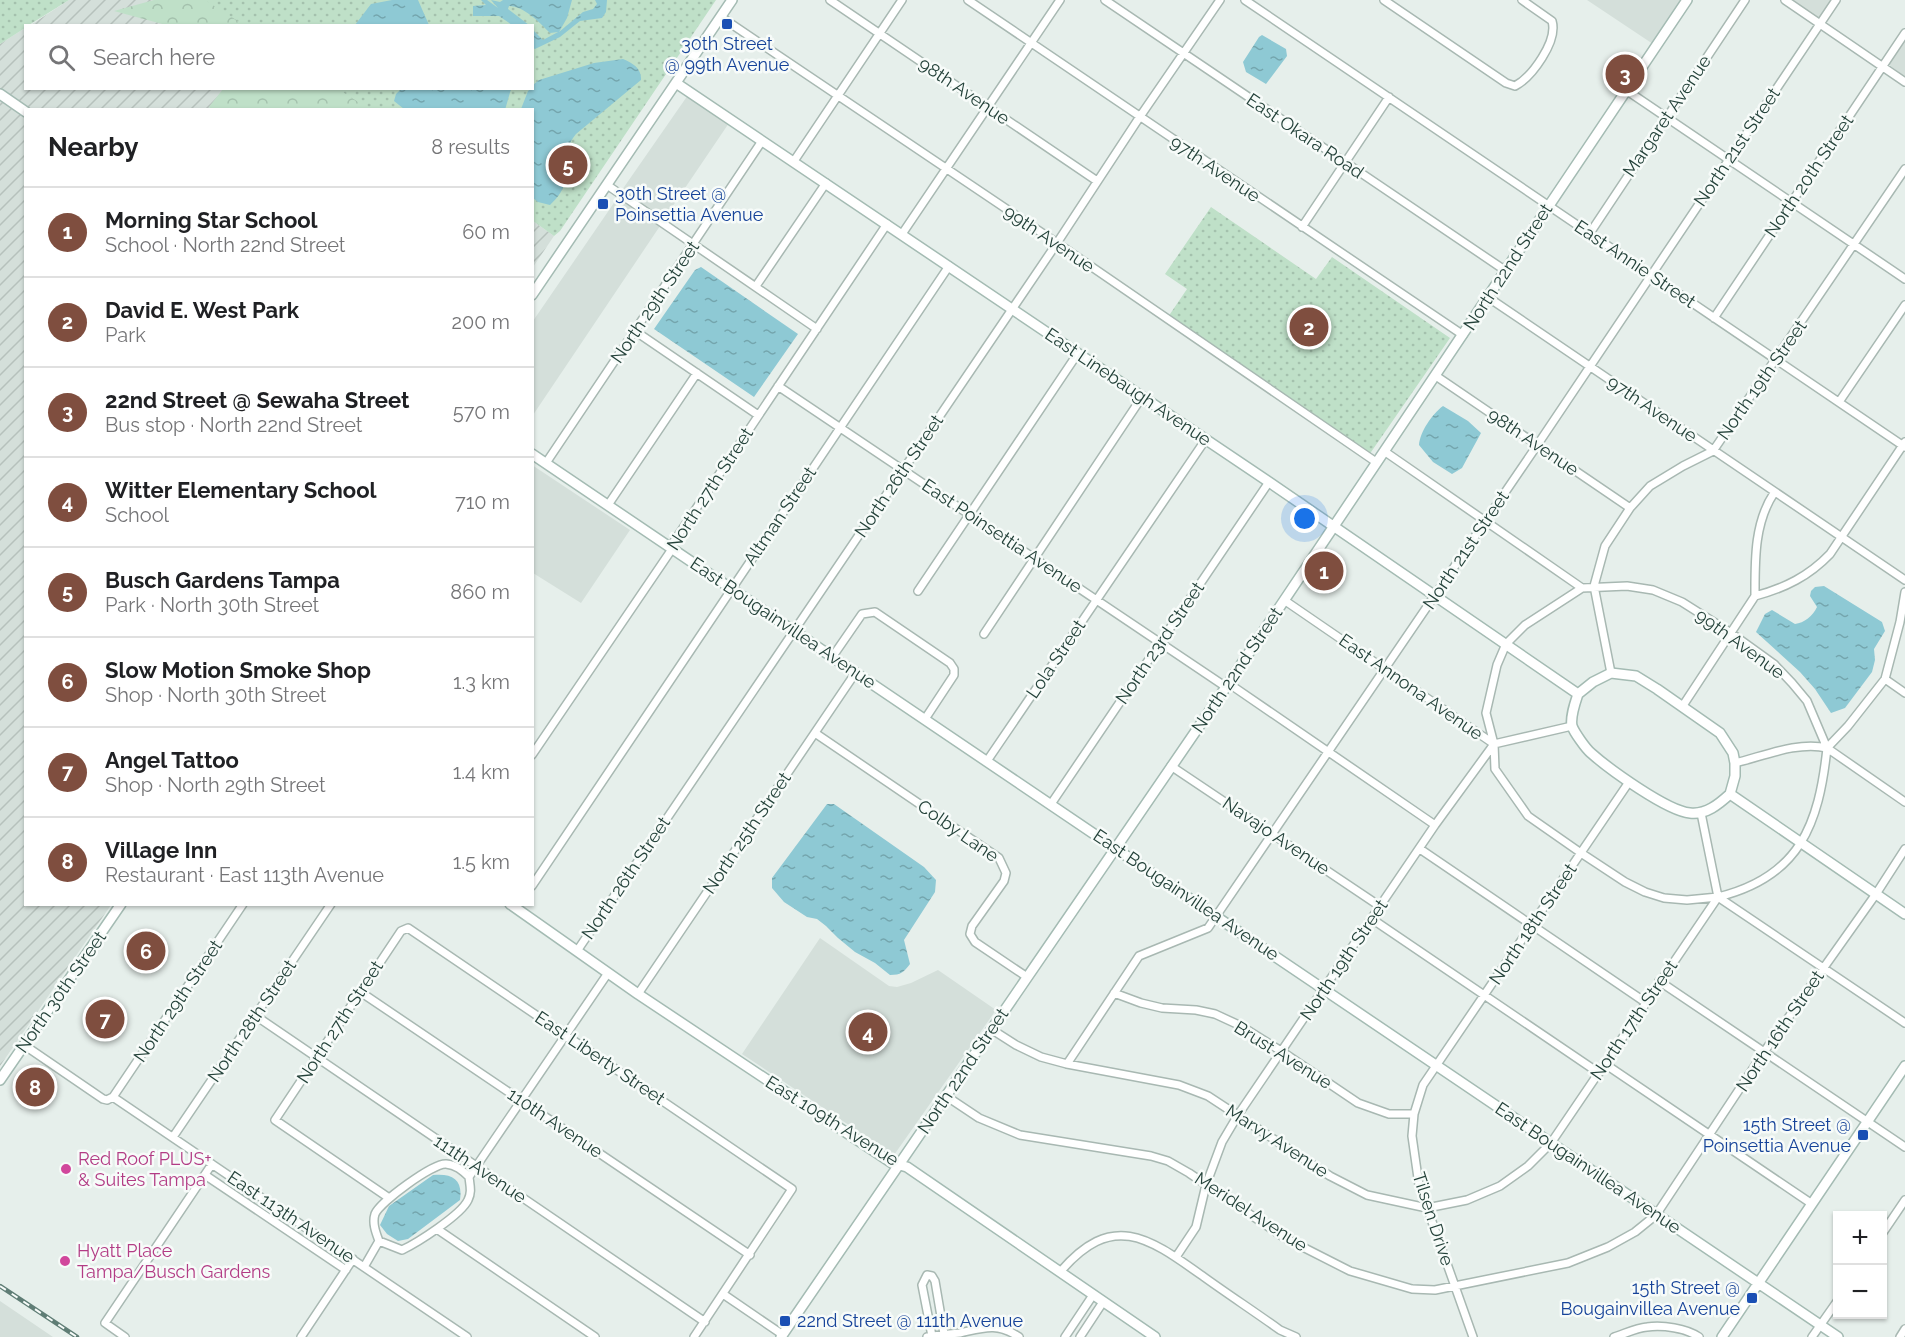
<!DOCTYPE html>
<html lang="en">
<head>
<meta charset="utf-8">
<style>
	body { margin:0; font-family:Raleway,sans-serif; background:#f6f6f6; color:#202124 }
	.controls { position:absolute; right:18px; bottom:18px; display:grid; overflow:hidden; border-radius:0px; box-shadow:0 2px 4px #0004 }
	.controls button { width:54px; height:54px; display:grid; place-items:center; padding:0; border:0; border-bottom:2px solid #e0e0e0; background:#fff; color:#202124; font:30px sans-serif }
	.you { position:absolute; left:1305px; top:519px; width:21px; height:21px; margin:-15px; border:4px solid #fff; border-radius:50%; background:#1a73e8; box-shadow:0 0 0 9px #1a73e833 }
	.badge { display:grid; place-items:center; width:39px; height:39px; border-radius:50%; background:#7f4e3f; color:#fff; font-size:20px; font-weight:700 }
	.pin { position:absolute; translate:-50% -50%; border:3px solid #fff; box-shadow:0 2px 6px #0006 }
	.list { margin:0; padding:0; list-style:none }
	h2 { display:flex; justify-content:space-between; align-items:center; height:78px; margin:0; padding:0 24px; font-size:26px }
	h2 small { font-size:20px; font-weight:400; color:#757577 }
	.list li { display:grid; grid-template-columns:39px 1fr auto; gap:18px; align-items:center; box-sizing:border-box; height:90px; padding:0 24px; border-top:2px solid #e0e0e0 }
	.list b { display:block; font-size:22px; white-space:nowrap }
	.list p { margin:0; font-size:20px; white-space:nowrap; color:#757577 }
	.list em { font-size:20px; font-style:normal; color:#757577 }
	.icon { flex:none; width:33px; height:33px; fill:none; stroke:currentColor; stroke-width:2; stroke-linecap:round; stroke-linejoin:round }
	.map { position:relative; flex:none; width:1905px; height:1337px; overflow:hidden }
	.search { position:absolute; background:#fff; box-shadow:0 2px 4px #0004; left:24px; top:24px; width:510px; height:66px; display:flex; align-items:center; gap:15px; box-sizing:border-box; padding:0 21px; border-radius:0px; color:#757577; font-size:22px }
	.panel { position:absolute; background:#fff; box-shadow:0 2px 4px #0004; left:24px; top:108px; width:510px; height:798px; border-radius:0px }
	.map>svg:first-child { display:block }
</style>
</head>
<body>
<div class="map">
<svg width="1905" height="1337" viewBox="0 0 1905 1337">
	<defs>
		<pattern id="industrial-furrows" width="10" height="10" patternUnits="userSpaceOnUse" patternTransform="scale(1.5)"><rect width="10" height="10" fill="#d4dfda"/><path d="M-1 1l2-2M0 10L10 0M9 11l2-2" fill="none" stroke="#b6c1bc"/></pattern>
		<pattern id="forest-crowns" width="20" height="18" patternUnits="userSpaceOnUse" patternTransform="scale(1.5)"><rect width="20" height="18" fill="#bfe0c8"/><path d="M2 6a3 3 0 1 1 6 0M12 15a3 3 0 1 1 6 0" fill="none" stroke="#a4c1ad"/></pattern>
		<pattern id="park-dots" width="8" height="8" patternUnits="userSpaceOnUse" patternTransform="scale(1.5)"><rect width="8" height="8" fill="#bfe0c8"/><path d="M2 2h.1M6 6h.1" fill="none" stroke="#a4c1ad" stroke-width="1.8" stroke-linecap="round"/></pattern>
		<pattern id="water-ripples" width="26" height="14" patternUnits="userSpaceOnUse" patternTransform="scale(1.5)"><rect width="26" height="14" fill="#8ec9d4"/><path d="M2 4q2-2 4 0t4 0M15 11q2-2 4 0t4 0" fill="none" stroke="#74a5ad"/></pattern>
	</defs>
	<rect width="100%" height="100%" fill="#e6efeb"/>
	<!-- built -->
	<path fill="#d4dfda" d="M1587,0H1683L1653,44Z
		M1792,0H1832L1819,19Z
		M1905,39V77L1888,64Z
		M688,95L729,123L664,219L622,190Z
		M618,197L660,226L533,415V321Z
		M532,465L630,530L581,603L533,573Z
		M820,938L889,986L897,987L911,983L938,970L996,1010L894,1155L742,1054Z
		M0,1301L53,1337H0Z"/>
	<!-- industrial -->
	<path fill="url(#industrial-furrows)" d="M69,0H205L244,26H29Z
		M25,28L26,88L338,89L369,109L26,110V904L111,905L0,1066V44Z
		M533,221L554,236L533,267Z"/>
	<!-- forest -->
	<path fill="url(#forest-crowns)" d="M154,0H226L266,25H166L114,11Z
		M358,88L388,109L212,110L209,107L223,89Z"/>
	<!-- park -->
	<path fill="url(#park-dots)" d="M0,0H69L29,25L26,26L25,28L0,44Z
		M205,0H716L560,231L554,236L533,221L532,110L369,109L338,89L532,88V26L244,25Z
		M1211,207L1316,279L1332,257L1450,338L1369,455L1168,317L1187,289L1165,274Z"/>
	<!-- water -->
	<path fill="url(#water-ripples)" d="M392,0H418L429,25H355L371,4Z
		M481,0H487L498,8L491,0L500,2L503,0H572L567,18L559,32L583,12L593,9L597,4L595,0H607L606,12L602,18L580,21L560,37L535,49L533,48V30L543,40L558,32L550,33C540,23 524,6 509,6L508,9L529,25H512L499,16H473V6L486,5Z
		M1262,35L1286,49L1287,56L1266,84L1246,72L1243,62L1259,37Z
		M623,59C633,63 642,69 641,80L576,134C555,159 581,176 550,205L538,202L533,198L532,110L521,109L528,91L532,88L533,85L539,80L594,63Z
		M401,89V88L511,89L505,110L404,109L394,101L396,94Z
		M701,267L798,334L754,397L654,329L695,270Z
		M1443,406L1468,421L1481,433L1462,468L1452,474L1433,462L1419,445C1420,432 1432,414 1443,406Z
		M1824,586L1882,622L1885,631L1874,649L1875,660L1872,672L1845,708L1831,713L1815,689L1800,672L1756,632L1765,614L1772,610L1795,624C1804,623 1813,616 1817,607L1810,596L1811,591L1815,587Z
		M827,804H834L924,867L936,880L935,892L904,940L910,964C904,972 901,975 890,975L875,963L855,952L838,938L826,926L817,919L807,917L784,902L772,888V878Z
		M433,1175C453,1173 463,1180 460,1200L408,1239L398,1241L387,1234L380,1225L389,1206Z"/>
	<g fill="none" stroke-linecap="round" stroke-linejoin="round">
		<defs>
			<path id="street" d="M830,0L1097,181
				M968,0L1463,335
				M1105,0L1506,271
				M1245,0L1905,447
				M1384,0L1506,83L1515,86C1532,77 1558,41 1552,21L1522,0
				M1785,0L1905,82
				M721,17L1057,243L1376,462
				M1626,90L1905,279
				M794,161L902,0
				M607,185L817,329
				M1302,227L1389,97
				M1590,233L1745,0
				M902,234L1060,0
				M756,286L826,183
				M1489,298L1905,580
				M1714,318L1905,33
				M635,331L758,415
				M1436,376L1630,508
				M778,386L1226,687
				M1839,402L1905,305
				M1384,451L1582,588
				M546,463L762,141
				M608,505L697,373
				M918,591L1078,353
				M1755,596C1755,561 1754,523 1774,493
				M1284,600L1494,744L1495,769L1528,816L1581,853L1625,882L1645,892L1664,898L1687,900L1718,897L1905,1023
				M984,634L1142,397
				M833,656L862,614L875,612L950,663L954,669V675L925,719
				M1611,673L1594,586L1605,546L1630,508L1650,486L1683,466L1713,451L1905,169
				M1885,679L1905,693
				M1228,683L1435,825
				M1682,707L1755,596C1785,588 1809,576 1830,554L1905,442
				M815,733L999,858L1006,873L1004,881L972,926L970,934L975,942L1027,977
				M1494,744L1486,713L1497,665L1506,644L1525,625L1582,588L1627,586L1653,590L1682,602L1731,633L1774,664L1792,683L1807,701L1827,748L1905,802
				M1827,748L1848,726L1885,679L1900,622L1905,592
				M532,755L672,549L673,543L887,224
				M987,761L1206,439
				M1735,763C1764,756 1798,741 1827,748
				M1171,766L1381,907
				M1051,804L1269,482
				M1701,813L1718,897
				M1420,849L1645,1002
				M532,886L949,266
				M1372,919L1599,1073
				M577,951L1057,243L1139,118L1220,0
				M1659,981L1905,1147
				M359,991L750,1255
				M1114,993L1141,1003L1162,1008L1196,1010L1215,1014L1241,1026L1281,1051L1358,1103L1389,1114H1414
				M638,994L856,672
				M256,1016L705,1322
				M991,1029L1016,1045L1041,1057L1067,1064L1179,1085L1208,1096L1330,1176L1367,1195L1427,1208L1467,1200L1500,1186L1528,1166L1551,1143L1718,897C1800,877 1819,824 1827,748
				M24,1045L103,1099L107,1100L113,1097
				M1067,1064L1139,956L1208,928L1538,444L1836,0
				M1605,1064L1812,1204
				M946,1096L979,1118L1020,1135L1151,1156L1168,1161L1189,1173L1285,1238L1350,1271L1412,1289L1435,1290L1568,1263L1608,1247L1635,1232L1656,1215L1764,1052L1876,894L1905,849
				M113,1097L467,1337
				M113,1097L243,904
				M173,1137L331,904
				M205,1175L346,1270
				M389,1198L275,1120L401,931L408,928L792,1189L694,1337
				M437,1229L595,1337
				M1882,1234L1905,1200
				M379,1241L402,1250C417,1243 461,1215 468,1200C472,1192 470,1186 469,1177L608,973
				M1176,1257L1196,1227L1206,1185L1222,1142L1238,1115L1435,825L1494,744L1572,726
				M364,1267L379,1241C376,1233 372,1223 375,1214C380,1202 433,1163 446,1164C456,1165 462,1170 469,1177
				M1060,1272C1113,1210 1149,1238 1204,1277C1229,1295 1255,1312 1280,1330L1296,1337
				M723,1294L783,1335
				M932,1336L922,1285L927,1275L932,1276L935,1281L944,1334
				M125,1337L105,1323L212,1164
				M301,1337L353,1259
				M927,1337C938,1335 949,1334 960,1333C983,1328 997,1322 1019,1337
				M1065,1337L1093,1295
				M1080,1337L1103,1302
				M1473,1337L1419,1185L1412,1136L1414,1114L1423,1085L1629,782
				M1614,1337C1624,1334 1636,1328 1647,1327C1663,1325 1686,1328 1699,1337
				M1812,1337L1838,1300
				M1900,1337L1905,1329"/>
			<path id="secondary" d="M676,83L1269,482L1578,694
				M0,94L26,112
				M532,295L732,0
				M532,454L1838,1337
				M1578,694L1593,682L1611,673L1636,676L1657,689L1720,733L1733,753L1735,763V776L1730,794
				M1578,694C1575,703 1570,717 1572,726C1574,732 1586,749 1591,753C1609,769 1667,811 1690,813C1706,815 1719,804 1730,794
				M1730,794L1905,914
				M510,904L638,994L892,1163L907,1167L1155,1337
				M0,1080L121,904
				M781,1337L1226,687L1687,0
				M1722,1337L1905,1066"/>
		</defs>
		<!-- street casing -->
		<use href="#street" stroke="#a8b8b2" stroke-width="10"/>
		<!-- secondary casing -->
		<use href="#secondary" stroke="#a4bbb3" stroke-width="12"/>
		<!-- street -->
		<use href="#street" stroke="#fff" stroke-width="7"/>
		<!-- secondary -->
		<use href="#secondary" stroke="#fff" stroke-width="9"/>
		<defs>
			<path id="rail" d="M0,1286L77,1337"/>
		</defs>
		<!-- rail casing -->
		<use href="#rail" stroke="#5f7d75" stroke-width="4.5"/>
		<!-- rail -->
		<use href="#rail" stroke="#f7fbf9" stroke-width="2" stroke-dasharray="7" stroke-linecap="butt"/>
	</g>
	<!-- markers -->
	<g fill="#1a4fb4" stroke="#f7fbf9" stroke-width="2">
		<rect x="721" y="18" width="12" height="12" rx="3"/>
		<rect x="597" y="198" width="12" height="12" rx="3"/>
		<rect x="1857" y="1129" width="12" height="12" rx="3"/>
		<rect x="1746" y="1292" width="12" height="12" rx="3"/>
		<rect x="779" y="1315" width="12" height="12" rx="3"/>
	</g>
	<g fill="#d1479c" stroke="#f7fbf9" stroke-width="2">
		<circle cx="66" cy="1169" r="6"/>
		<circle cx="65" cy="1261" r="6"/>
	</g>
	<g text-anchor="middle" stroke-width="5" stroke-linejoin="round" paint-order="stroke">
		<!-- transit labels -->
		<g font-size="18" fill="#164399" stroke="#f7fbf9" text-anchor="start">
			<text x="727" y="50" text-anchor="middle">30th Street<tspan x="727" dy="21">@ 99th Avenue</tspan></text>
			<text x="615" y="200">30th Street @<tspan x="615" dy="21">Poinsettia Avenue</tspan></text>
			<text x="1851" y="1131" text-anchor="end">15th Street @<tspan x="1851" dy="21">Poinsettia Avenue</tspan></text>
			<text x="1740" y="1294" text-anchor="end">15th Street @<tspan x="1740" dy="21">Bougainvillea Avenue</tspan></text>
			<text x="797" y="1327">22nd Street @ 111th Avenue</text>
		</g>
		<!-- street labels -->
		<g font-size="18" fill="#24423a" stroke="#f7fbf9">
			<text transform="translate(964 91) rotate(34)" y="6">98th Avenue</text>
			<text transform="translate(1667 116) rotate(-56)" y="6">Margaret Avenue</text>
			<text transform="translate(1305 136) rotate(34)" y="6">East Okara Road</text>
			<text transform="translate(1737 147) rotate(-56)" y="6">North 21st Street</text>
			<text transform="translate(1215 169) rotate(34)" y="6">97th Avenue</text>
			<text transform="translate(1809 176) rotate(-56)" y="6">North 20th Street</text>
			<text transform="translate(1049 239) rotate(34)" y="6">99th Avenue</text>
			<text transform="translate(1635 264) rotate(34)" y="6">East Annie Street</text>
			<text transform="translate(1508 267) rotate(-57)" y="6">North 22nd Street</text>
			<text transform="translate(655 302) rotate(-56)" y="6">North 29th Street</text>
			<text transform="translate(1762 380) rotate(-55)" y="6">North 19th Street</text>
			<text transform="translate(1128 387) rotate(34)" y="6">East Linebaugh Avenue</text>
			<text transform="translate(1652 409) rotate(34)" y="6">97th Avenue</text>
			<text transform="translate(1533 442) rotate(34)" y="6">98th Avenue</text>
			<text transform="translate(899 476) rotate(-56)" y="6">North 26th Street</text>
			<text transform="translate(710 489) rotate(-57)" y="6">North 27th Street</text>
			<text transform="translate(780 516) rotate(-56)" y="6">Altman Street</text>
			<text transform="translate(1002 536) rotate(34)" y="6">East Poinsettia Avenue</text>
			<text transform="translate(1466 550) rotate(-56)" y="6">North 21st Street</text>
			<text transform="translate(783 623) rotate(34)" y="6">East Bougainvillea Avenue</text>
			<text transform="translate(1160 643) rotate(-56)" y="6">North 23rd Street</text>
			<text transform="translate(1740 644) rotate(36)" y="6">99th Avenue</text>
			<text transform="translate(1056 659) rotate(-56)" y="6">Lola Street</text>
			<text transform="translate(1237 670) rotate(-56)" y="6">North 22nd Street</text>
			<text transform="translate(1411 687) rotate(35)" y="6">East Annona Avenue</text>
			<text transform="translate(958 831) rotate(35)" y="6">Colby Lane</text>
			<text transform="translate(747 833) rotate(-56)" y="6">North 25th Street</text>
			<text transform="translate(1276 836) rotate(34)" y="6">Navajo Avenue</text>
			<text transform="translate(626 878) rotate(-56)" y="6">North 26th Street</text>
			<text transform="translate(1186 895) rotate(34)" y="6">East Bougainvillea Avenue</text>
			<text transform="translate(1533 924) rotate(-56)" y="6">North 18th Street</text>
			<text transform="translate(1344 960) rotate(-56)" y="6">North 19th Street</text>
			<text transform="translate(61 992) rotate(-55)" y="6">North 30th Street</text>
			<text transform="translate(178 1001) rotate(-56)" y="6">North 29th Street</text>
			<text transform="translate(1634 1020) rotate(-56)" y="6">North 17th Street</text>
			<text transform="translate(252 1021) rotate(-56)" y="6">North 28th Street</text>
			<text transform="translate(340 1022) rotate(-57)" y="6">North 27th Street</text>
			<text transform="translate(1780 1031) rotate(-56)" y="6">North 16th Street</text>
			<text transform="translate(1283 1055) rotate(32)" y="6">Brust Avenue</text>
			<text transform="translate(600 1058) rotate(34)" y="6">East Liberty Street</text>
			<text transform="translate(963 1071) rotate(-56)" y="6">North 22nd Street</text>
			<text transform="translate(832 1121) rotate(32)" y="6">East 109th Avenue</text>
			<text transform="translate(555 1123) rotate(34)" y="6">110th Avenue</text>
			<text transform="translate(1277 1141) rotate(33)" y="6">Marvy Avenue</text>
			<text transform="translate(1588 1168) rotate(34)" y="6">East Bougainvillea Avenue</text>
			<text transform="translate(480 1169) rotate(34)" y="6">111th Avenue</text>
			<text transform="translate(1251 1212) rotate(33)" y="6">Meridel Avenue</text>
			<text transform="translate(291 1217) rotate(34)" y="6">East 113th Avenue</text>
			<text transform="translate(1433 1219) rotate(72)" y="6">Tilsen Drive</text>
		</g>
		<!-- hotel labels -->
		<g font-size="18" fill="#b23c85" stroke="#f7fbf9" text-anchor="start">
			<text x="78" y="1165">Red Roof PLUS+<tspan x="78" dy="21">&amp; Suites Tampa</tspan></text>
			<text x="77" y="1257">Hyatt Place<tspan x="77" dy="21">Tampa/Busch Gardens</tspan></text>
		</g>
	</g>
</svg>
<div class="controls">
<button>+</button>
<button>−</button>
</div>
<div class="you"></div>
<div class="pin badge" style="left:1324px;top:571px">1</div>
<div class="pin badge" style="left:1309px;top:327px">2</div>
<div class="pin badge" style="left:1625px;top:74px">3</div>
<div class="pin badge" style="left:868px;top:1032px">4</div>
<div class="pin badge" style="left:568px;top:165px">5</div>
<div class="pin badge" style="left:146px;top:951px">6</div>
<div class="pin badge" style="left:105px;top:1019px">7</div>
<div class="pin badge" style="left:35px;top:1087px">8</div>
<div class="search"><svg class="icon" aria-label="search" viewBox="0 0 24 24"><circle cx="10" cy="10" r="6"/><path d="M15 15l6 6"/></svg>Search here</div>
<section class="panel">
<h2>Nearby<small>8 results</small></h2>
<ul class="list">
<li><span class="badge">1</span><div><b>Morning Star School</b><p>School · North 22nd Street</p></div><em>60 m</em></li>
<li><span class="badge">2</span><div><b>David E. West Park</b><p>Park</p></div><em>200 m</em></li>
<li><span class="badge">3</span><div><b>22nd Street @ Sewaha Street</b><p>Bus stop · North 22nd Street</p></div><em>570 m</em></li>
<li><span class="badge">4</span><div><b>Witter Elementary School</b><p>School</p></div><em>710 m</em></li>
<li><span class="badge">5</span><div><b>Busch Gardens Tampa</b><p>Park · North 30th Street</p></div><em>860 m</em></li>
<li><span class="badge">6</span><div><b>Slow Motion Smoke Shop</b><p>Shop · North 30th Street</p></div><em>1.3 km</em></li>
<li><span class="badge">7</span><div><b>Angel Tattoo</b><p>Shop · North 29th Street</p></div><em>1.4 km</em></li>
<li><span class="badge">8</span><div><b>Village Inn</b><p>Restaurant · East 113th Avenue</p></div><em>1.5 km</em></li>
</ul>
</section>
</div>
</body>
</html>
